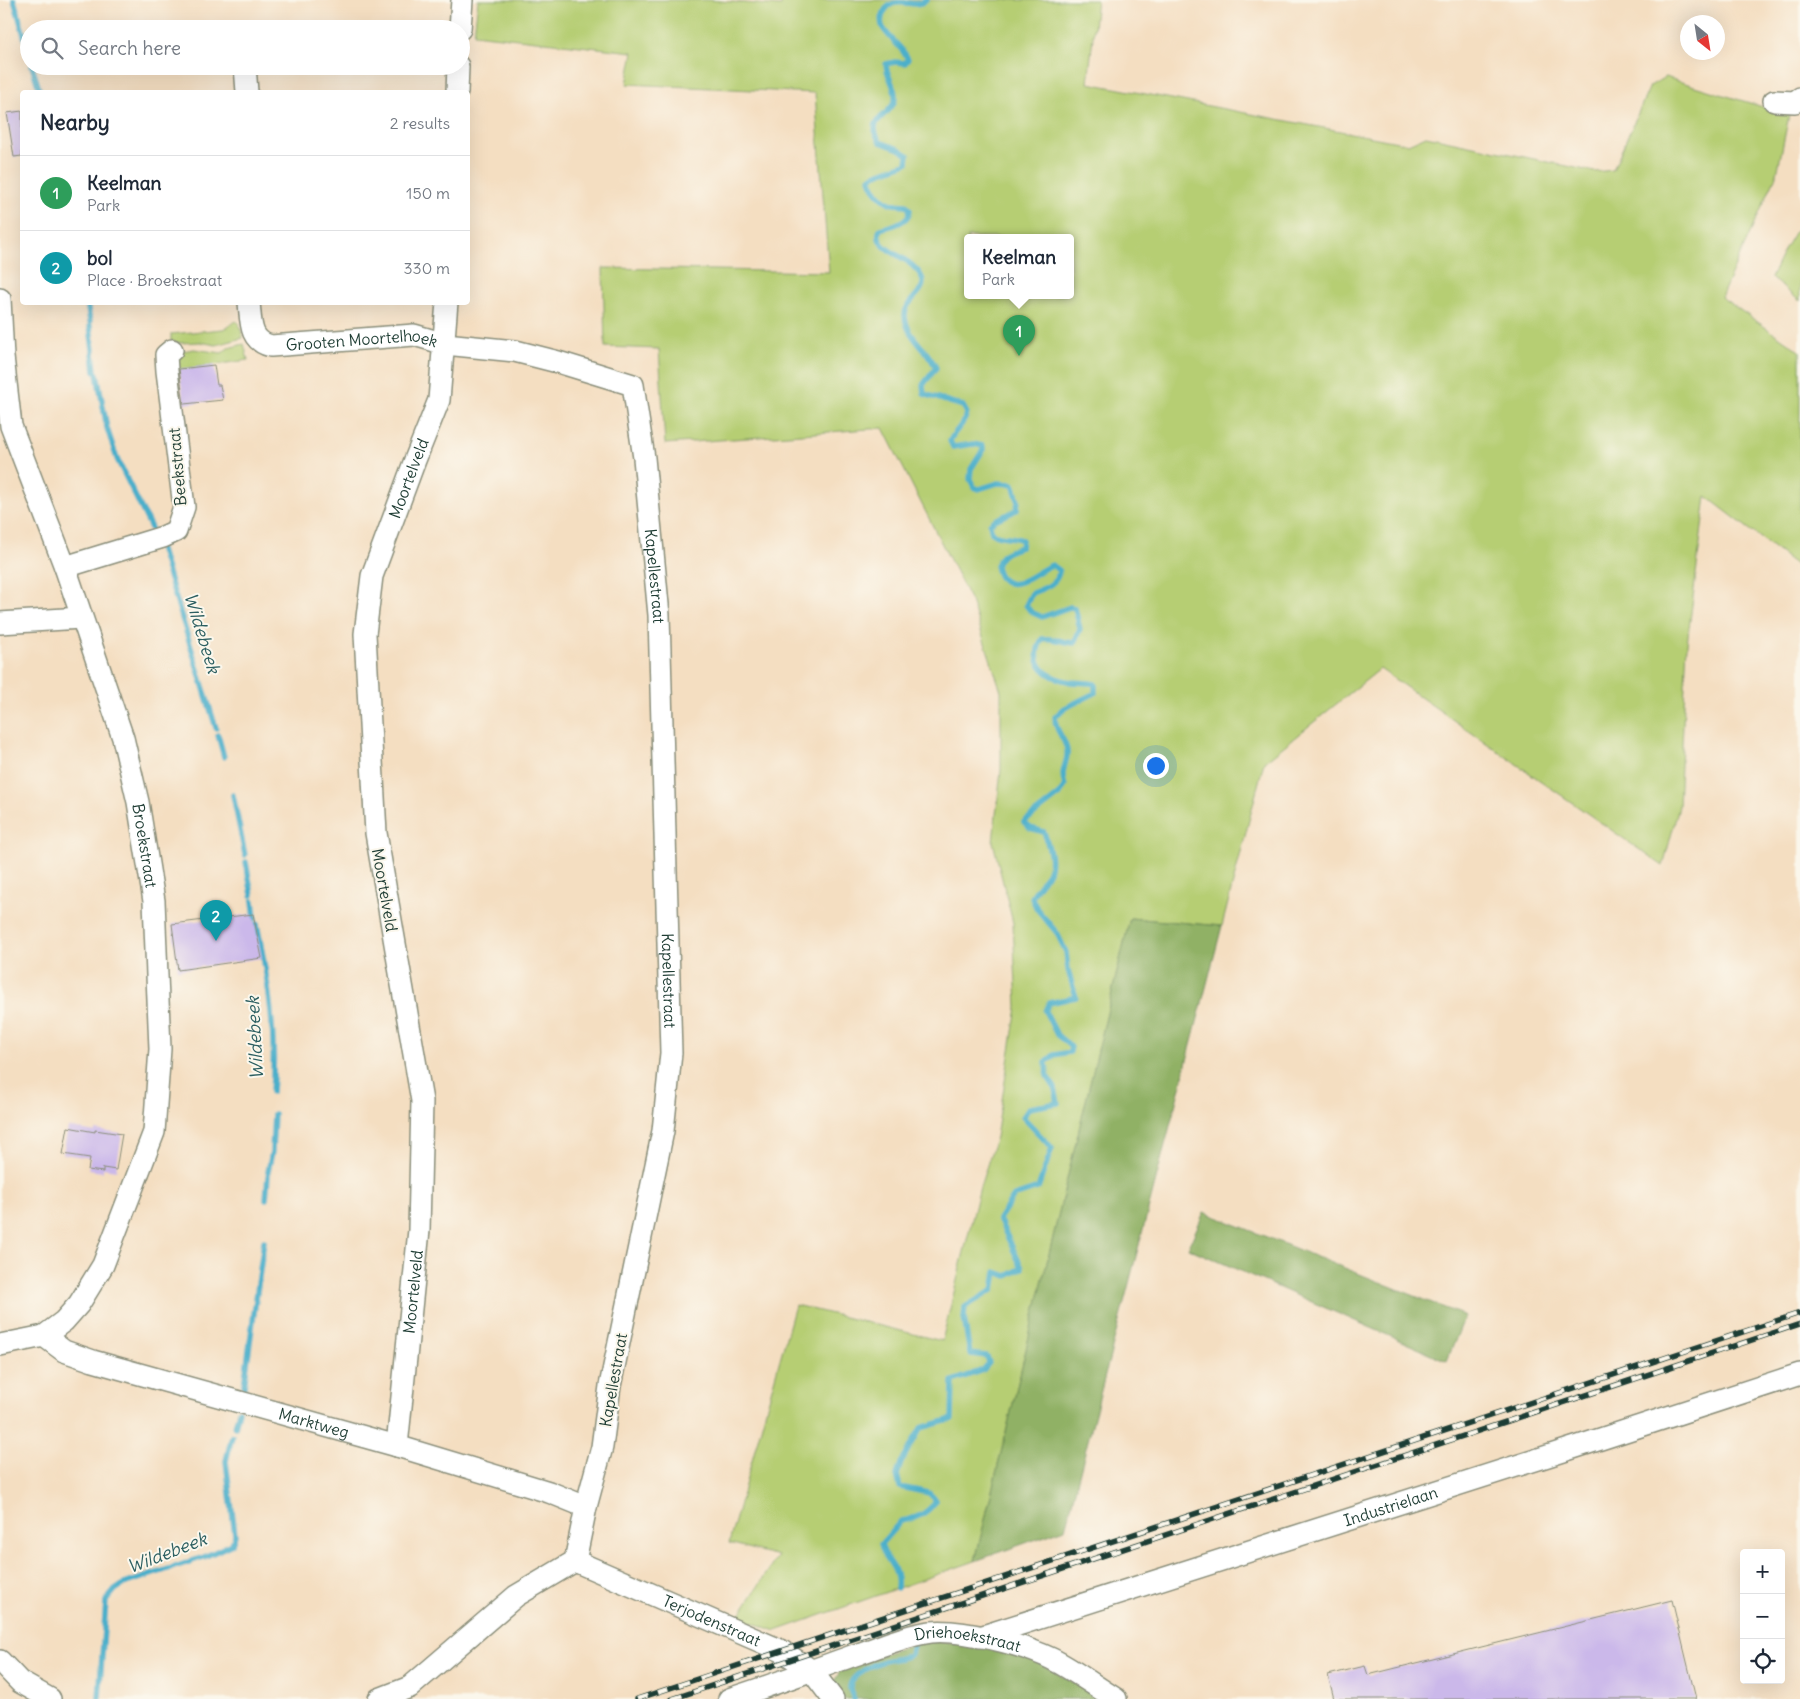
<!DOCTYPE html>
<html lang="en">
<head>
<meta charset="utf-8">
<style>
	body { margin:0; font-family:Delius,sans-serif; background:#f6f6f7; color:#1f2937 }
	.controls { position:absolute; right:15px; bottom:15px; display:grid; overflow:hidden; border-radius:5px; box-shadow:0 5px 20px #0002 }
	.controls button { width:45px; height:45px; display:grid; place-items:center; padding:0; border:0; border-bottom:1px solid #e0e1e3; background:#fff; color:#1f2937; font:25px sans-serif }
	.compass { position:absolute; left:1680px; top:15px; width:45px; height:45px; border-radius:50%; background:#fff; box-shadow:0 5px 20px #0002; rotate:150deg }
	.you { position:absolute; left:1155px; top:765px; width:18px; height:18px; margin:-12px; border:4px solid #fff; border-radius:50%; background:#1a73e8; box-shadow:0 0 0 8px #1a73e833 }
	.badge { display:grid; place-items:center; width:32px; height:32px; border-radius:50%; background:#c8321e; color:#fff; font-size:16px; font-weight:700 }
	.pin { position:absolute; translate:-50% -41px; filter:drop-shadow(0 1px 2px #0008) }
	.pin::after { content:''; position:absolute; top:26px; width:18px; height:15px; background:inherit; clip-path:polygon(0 0,100% 0,50% 100%) }
	.popup { position:absolute; left:964px; top:234px; width:110px; height:65px; box-sizing:border-box; display:grid; place-content:center; border-radius:5px; background:#fff; filter:drop-shadow(0 1px 4px #0005); font-size:16px; white-space:nowrap; color:#747a83 }
	.popup b { font-size:19px; color:#1f2937 }
	.popup::after { content:''; position:absolute; left:50%; top:100%; margin-left:-10px; border:10px solid transparent; border-top-color:#fff }
	.list { margin:0; padding:0; list-style:none }
	h2 { display:flex; justify-content:space-between; align-items:center; height:65px; margin:0; padding:0 20px; font-size:21px }
	h2 small { font-size:16px; font-weight:400; color:#747a83 }
	.list li { display:grid; grid-template-columns:32px 1fr auto; gap:15px; align-items:center; box-sizing:border-box; height:75px; padding:0 20px; border-top:1px solid #e0e1e3 }
	.list b { display:block; font-size:19px; white-space:nowrap }
	.list p { margin:0; font-size:16px; white-space:nowrap; color:#747a83 }
	.list em { font-size:16px; font-style:normal; color:#747a83 }
	.icon { flex:none; width:28px; height:28px; fill:none; stroke:currentColor; stroke-width:2; stroke-linecap:round; stroke-linejoin:round }
	.map { position:relative; flex:none; width:1800px; height:1699px; overflow:hidden }
	.search { position:absolute; background:#fff; box-shadow:0 5px 20px #0002; left:20px; top:20px; width:450px; height:55px; display:flex; align-items:center; gap:12px; box-sizing:border-box; padding:0 18px; border-radius:28px; color:#747a83; font-size:19px }
	.panel { position:absolute; background:#fff; box-shadow:0 5px 20px #0002; left:20px; top:90px; width:450px; height:215px; border-radius:5px }
	.map>svg:first-child { display:block }
</style>
</head>
<body>
<div class="map">
<svg width="1800" height="1699" viewBox="0 0 1800 1699">
	<rect width="100%" height="100%" fill="#fbf7ec"/>
	<filter id="ink" filterUnits="userSpaceOnUse"><feTurbulence type="fractalNoise" baseFrequency=".02" numOctaves="2"/><feDisplacementMap in="SourceGraphic" scale="10" xChannelSelector="R" yChannelSelector="G"/><feConvolveMatrix kernelMatrix="1 2 1 2 8 2 1 2 1" color-interpolation-filters="sRGB"/></filter>
	<filter id="wash" filterUnits="userSpaceOnUse"><feTurbulence type="fractalNoise" baseFrequency=".0096" numOctaves="4" result="noise"/><feDisplacementMap in="SourceGraphic" scale="20" xChannelSelector="R" yChannelSelector="G"/><feGaussianBlur stdDeviation="1.12" result="paint"/><feColorMatrix in="noise" values="0 0 0 0 0 0 0 0 0 0 0 0 0 0 0 0 0 1.4 0 .05"/><feComposite in="paint" operator="in"/></filter>
	<g filter="url(#wash)">
		<rect width="100%" height="100%" fill="#f4dec1"/>
		<!-- green -->
		<path fill="#b6ce73" stroke="#6a8654" fill-rule="evenodd" d="M478,0H709L781,6L782,0H1097L1088,83L1408,144L1426,136L1595,172L1613,170L1650,86L1665,77L1789,115L1777,174L1721,297L1800,351V568L1706,496L1687,644L1679,806L1663,866L1380,669L1264,762L1222,926L1130,918L975,1561L776,1631L738,1617L778,1556L729,1543L795,1305L942,1341L980,1187L996,1137L1017,1007L1013,923L993,842L1001,770V691L971,601L883,428L665,444L659,349L605,347L603,268L829,272L815,93L627,84L633,52L474,34ZM968,237H1070V295H968Z
			M1800,223V301L1771,278L1785,248Z
			M235,321L239,323L243,338L216,345L200,342L180,343L171,341V334L223,329L228,327Z
			M244,344L248,360L177,370V352L194,349L222,353L228,348Z"/>
		<!-- forest -->
		<path fill="#90b165" stroke="#58774c" d="M1130,918L1222,926L1065,1529L975,1561Z
			M1204,1212L1465,1316L1447,1361L1188,1248Z
			M925,1640L997,1647L1040,1663L1101,1699H840L833,1683L842,1668Z"/>
		<g fill="none" stroke-linecap="round" stroke-linejoin="round">
			<!-- stream -->
			<path stroke="#4bafca" stroke-width="5.5" d="M14,0L29,53
				M32,66L40,92
				M905,260C894,252 873,245 880,229C890,226 909,223 910,210L906,205C901,204 894,205 890,203C881,199 871,187 870,178L874,175L907,163L908,155L899,149L880,142C864,117 892,117 895,99C897,87 886,76 886,64L895,62L905,63L908,59C902,47 890,39 883,28C878,18 886,4 896,3C908,1 916,8 927,0
				M87,302L90,322
				M90,326L93,350
				M93,353L95,371
				M97,374L107,428L117,459L153,532
				M160,547L216,728
				M218,735L224,757
				M233,795L245,855
				M246,862L252,895
				M253,901L255,918
				M257,924C268,980 277,1035 272,1092
				M268,1172L272,1152L274,1114
				M266,1199L268,1176
				M243,1393L264,1241
				M235,1427L239,1411
				M897,1588C900,1566 885,1563 881,1544L901,1521C915,1519 929,1513 936,1500L929,1493L900,1487L897,1475L901,1463L921,1428L952,1419L953,1381L983,1370L989,1363L987,1356L970,1354L964,1318L965,1307L993,1290L996,1272L1007,1276L1022,1268L999,1219L1014,1196L1038,1188L1052,1148L1023,1117L1029,1108L1058,1103L1055,1088L1047,1076L1046,1062L1054,1055L1070,1052L1071,1047L1057,1035L1045,1011L1049,1003L1076,997L1068,970L1066,952L1057,933L1037,909L1032,898C1036,887 1040,884 1047,875C1055,863 1048,844 1044,832L1030,828L1024,822L1059,795L1065,786C1059,766 1069,764 1067,750C1064,736 1055,732 1055,717L1063,709L1095,693V684C1087,682 1079,683 1071,682C1048,678 1028,665 1042,639C1054,637 1061,642 1074,643L1080,629L1075,608L1070,607L1042,617L1031,612L1026,605L1032,593C1042,589 1059,584 1059,570L1052,565C1037,570 1015,594 1001,578C998,575 997,569 996,566C1000,553 1009,551 1021,547L1022,540C1012,535 1002,539 992,533L990,524C998,516 1009,516 1017,509L1018,500L1013,484L998,483L979,489L974,487L970,479L971,469L983,450V446L973,444L953,447L950,441C954,430 965,425 967,413L963,406L924,394L923,385L936,368C929,350 906,337 905,316C904,294 944,290 908,262
				M99,1698L106,1601L115,1590L124,1584L204,1557L232,1544L235,1535L226,1461L232,1436
				M854,1699C853,1696 850,1691 850,1688C849,1674 878,1662 889,1660C898,1658 904,1659 911,1654L913,1645"/>
		</g>
		<g id="blocks">
			<!-- building -->
			<path fill="#cbb8ea" d="M22,111V156L14,157L7,113Z
				M214,365L217,385H220L223,400L184,404L179,369Z
				M253,914L262,958L178,970L172,924Z
				M68,1127L95,1132V1130L122,1134L116,1170L103,1168V1172L88,1170L90,1158L63,1154Z
				M1672,1600L1696,1699H1334L1328,1675L1365,1666L1368,1675Z"/>
		</g>
	</g>
	<g filter="url(#ink)">
		<use href="#blocks" fill-opacity="0" stroke="#8a8e7a" stroke-width="1"/>
		<g fill="none" stroke-linecap="round" stroke-linejoin="round">
			<defs>
				<g id="minor">
					<path d="M460,29L462,0"/>
					<path d="M245,66L247,92"/>
					<path d="M457,92L458,66"/>
					<path d="M1774,101L1795,102L1800,98"/>
					<path id="s1" d="M0,299L3,357L11,426L65,567L123,738L138,802L154,901L160,1049L154,1132L103,1265L79,1304L64,1321L44,1336L0,1345"/>
					<path id="s2" d="M249,302C251,321 249,341 271,346L414,335L445,344L515,351L558,362L633,385L644,458L659,615L671,1053L663,1131L610,1386L602,1447L586,1507L575,1561L516,1596L410,1687L379,1699"/>
					<path d="M65,567L163,537L176,531L184,507L167,371L166,355L172,350"/>
					<path d="M0,623L81,618"/>
					<path id="s3" d="M44,1336L64,1351L93,1361L397,1446L549,1492L586,1507"/>
					<path id="s4" d="M397,1446L419,1230L422,1101L376,833L365,634L372,576L415,460L439,400L447,302"/>
					<path id="s5" d="M575,1561L782,1651L811,1670L833,1699"/>
					<path id="s6" d="M980,1637L1576,1447L1800,1374"/>
					<path d="M0,1661L20,1682L50,1699"/>
					<path id="s7" d="M729,1699C773,1685 815,1669 858,1654C882,1646 906,1635 931,1632C962,1629 1024,1645 1052,1659C1074,1670 1095,1686 1116,1699"/>
				</g>
			</defs>
			<!-- minor casing -->
			<use href="#minor" stroke="#8a8e7a" stroke-width="24"/>
			<!-- minor -->
			<use href="#minor" stroke="#fff" stroke-width="21"/>
			<defs>
				<path id="rail" d="M637,1699L1800,1313
					M672,1699L1800,1324"/>
			</defs>
			<!-- rail casing -->
			<use href="#rail" stroke="#1f3d34" stroke-width="5.5"/>
			<!-- rail -->
			<use href="#rail" stroke="#fbf7ec" stroke-width="4" stroke-dasharray="11" stroke-linecap="butt"/>
		</g>
	</g>
	<g text-anchor="middle" stroke-width="4" stroke-linejoin="round" paint-order="stroke">
		<!-- street labels -->
		<g font-size="16" fill="#1f3d34" stroke="#fbf7ec">
			<text dy="6" stroke="none"><textPath href="#s2" startOffset="145">Grooten Moortelhoek</textPath></text>
			<text transform="translate(177 467) rotate(-95)" y="6">Beekstraat</text>
			<text dy="6" stroke="none"><textPath href="#s4" startOffset="980">Moortelveld</textPath></text>
			<text dy="6" stroke="none"><textPath href="#s2" startOffset="615">Kapellestraat</textPath></text>
			<text dy="6" stroke="none"><textPath href="#s1" startOffset="569">Broekstraat</textPath></text>
			<text transform="translate(385 890) rotate(80)" y="6">Moortelveld</text>
			<text dy="6" stroke="none"><textPath href="#s2" startOffset="1020">Kapellestraat</textPath></text>
			<text dy="6" stroke="none"><textPath href="#s4" startOffset="155">Moortelveld</textPath></text>
			<text transform="translate(613 1380) rotate(-80)" y="6">Kapellestraat</text>
			<text dy="6" stroke="none"><textPath href="#s3" startOffset="285">Marktweg</textPath></text>
			<text dy="6" stroke="none"><textPath href="#s6" startOffset="431">Industrielaan</textPath></text>
			<text dy="6" stroke="none"><textPath href="#s5" startOffset="149">Terjodenstraat</textPath></text>
			<text dy="6" stroke="none"><textPath href="#s7" startOffset="250">Driehoekstraat</textPath></text>
		</g>
		<!-- water labels -->
		<g font-size="18" font-style="italic" fill="#2c5f61" stroke="#fbf7ec">
			<text transform="translate(202 633) rotate(73)" y="6">Wildebeek</text>
			<text transform="translate(255 1038) rotate(-93)" y="6">Wildebeek</text>
			<text transform="translate(167 1553) rotate(-21)" y="6">Wildebeek</text>
		</g>
	</g>
</svg>
<div class="controls">
<button>+</button>
<button>−</button>
<button><svg class="icon" aria-label="locate" viewBox="0 0 24 24"><circle cx="12" cy="12" r="6"/><path d="M12 2v4M12 18v4M2 12h4M18 12h4"/></svg></button>
</div>
<svg class="compass" viewBox="-18 -18 36 36"><path d="M0-13l5 13h-10z" fill="#e53935"/><path d="M0 13l5-13h-10z" fill="#747a83"/></svg>
<div class="you"></div>
<div class="pin badge" style="left:1019px;top:356px;background:#2e9e5b">1</div>
<div class="popup"><b>Keelman</b>Park</div>
<div class="pin badge" style="left:216px;top:941px;background:#0f9aa8">2</div>
<div class="search"><svg class="icon" aria-label="search" viewBox="0 0 24 24"><circle cx="10" cy="10" r="6"/><path d="M15 15l6 6"/></svg>Search here</div>
<section class="panel">
<h2>Nearby<small>2 results</small></h2>
<ul class="list">
<li><span class="badge" style="background:#2e9e5b">1</span><div><b>Keelman</b><p>Park</p></div><em>150 m</em></li>
<li><span class="badge" style="background:#0f9aa8">2</span><div><b>bol</b><p>Place · Broekstraat</p></div><em>330 m</em></li>
</ul>
</section>
</div>
</body>
</html>
